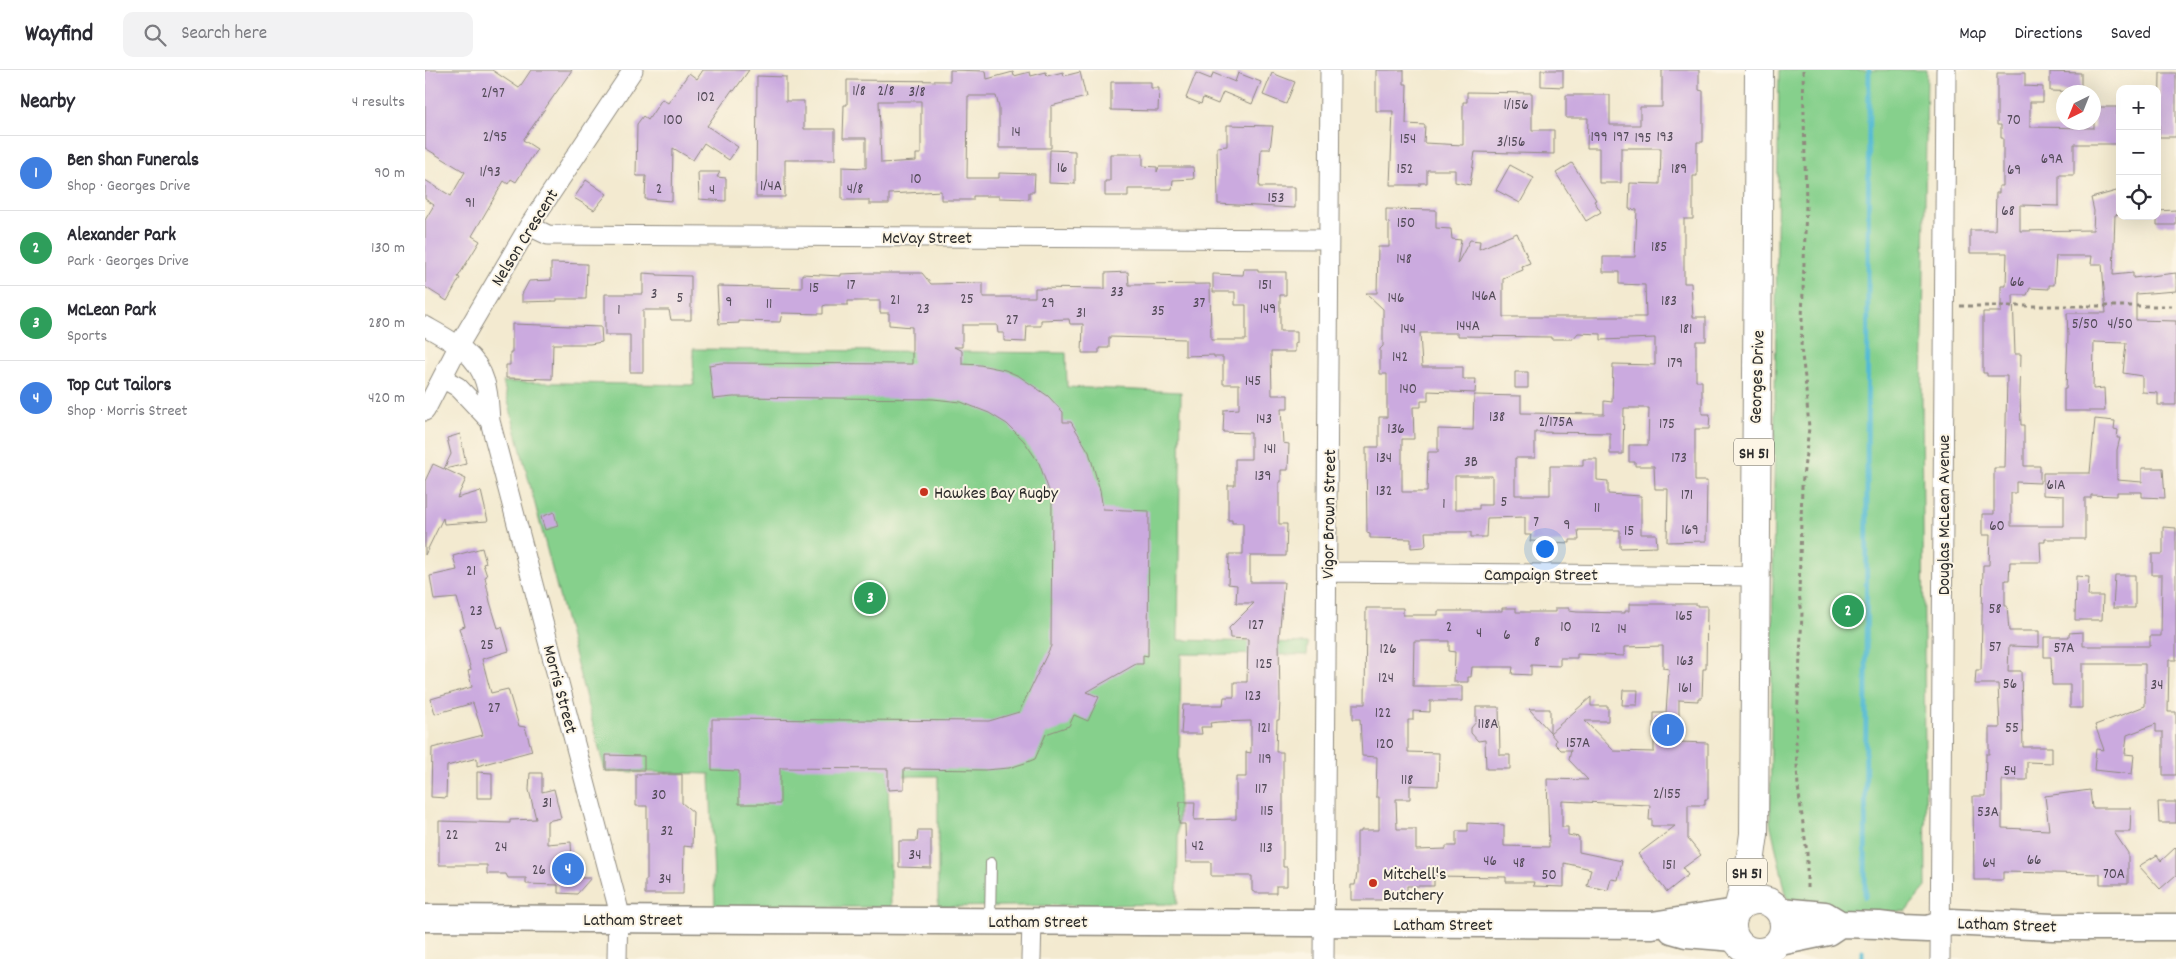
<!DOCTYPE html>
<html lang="en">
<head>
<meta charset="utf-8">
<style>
	body { margin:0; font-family:Dekko,sans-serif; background:#f2f2f3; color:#2b2b33 }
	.controls { position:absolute; right:15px; top:15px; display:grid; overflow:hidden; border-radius:10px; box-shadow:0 5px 20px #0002 }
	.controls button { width:45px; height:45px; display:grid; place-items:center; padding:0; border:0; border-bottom:1px solid #e1e1e2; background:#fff; color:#2b2b33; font:25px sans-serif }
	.compass { position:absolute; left:1631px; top:15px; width:45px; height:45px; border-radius:50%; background:#fff; box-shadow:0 5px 20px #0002; rotate:223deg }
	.you { position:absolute; left:1119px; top:478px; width:18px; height:18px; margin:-12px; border:4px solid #fff; border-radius:50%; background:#1a73e8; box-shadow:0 0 0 8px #1a73e833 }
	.badge { display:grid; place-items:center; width:32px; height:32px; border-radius:50%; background:#c8321e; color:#fff; font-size:16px; font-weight:700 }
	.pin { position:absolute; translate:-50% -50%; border:2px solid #fff; box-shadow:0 1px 5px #0006 }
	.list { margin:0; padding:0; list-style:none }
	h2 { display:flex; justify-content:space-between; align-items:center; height:65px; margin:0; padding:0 20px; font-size:21px }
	h2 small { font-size:16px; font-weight:400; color:#7c7c81 }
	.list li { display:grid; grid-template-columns:32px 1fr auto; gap:15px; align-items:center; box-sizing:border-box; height:75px; padding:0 20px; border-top:1px solid #e1e1e2 }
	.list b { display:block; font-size:19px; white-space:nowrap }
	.list p { margin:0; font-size:16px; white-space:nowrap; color:#7c7c81 }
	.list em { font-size:16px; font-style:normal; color:#7c7c81 }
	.icon { flex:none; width:28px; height:28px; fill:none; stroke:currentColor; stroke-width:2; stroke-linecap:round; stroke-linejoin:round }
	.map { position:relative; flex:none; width:1751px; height:889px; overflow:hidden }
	header { display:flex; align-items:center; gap:30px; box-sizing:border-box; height:70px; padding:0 25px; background:#fff; border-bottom:1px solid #e1e1e2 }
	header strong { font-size:24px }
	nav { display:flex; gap:28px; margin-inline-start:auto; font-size:18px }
	.search { width:350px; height:45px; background:#f2f2f3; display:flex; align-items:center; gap:12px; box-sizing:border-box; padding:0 18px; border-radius:10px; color:#7c7c81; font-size:19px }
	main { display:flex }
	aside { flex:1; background:#fff }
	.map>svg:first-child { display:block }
</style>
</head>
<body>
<header>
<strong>Wayfind</strong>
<div class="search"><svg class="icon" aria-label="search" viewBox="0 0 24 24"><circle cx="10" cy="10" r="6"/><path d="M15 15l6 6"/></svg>Search here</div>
<nav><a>Map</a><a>Directions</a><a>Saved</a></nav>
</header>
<main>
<aside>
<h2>Nearby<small>4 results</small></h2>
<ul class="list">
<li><span class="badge" style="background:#3f7fe0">1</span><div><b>Ben Shan Funerals</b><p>Shop · Georges Drive</p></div><em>90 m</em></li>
<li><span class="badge" style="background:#2e9e5b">2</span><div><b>Alexander Park</b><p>Park · Georges Drive</p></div><em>130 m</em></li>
<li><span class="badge" style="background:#2e9e5b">3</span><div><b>McLean Park</b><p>Sports</p></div><em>280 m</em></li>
<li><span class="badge" style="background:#3f7fe0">4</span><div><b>Top Cut Tailors</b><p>Shop · Morris Street</p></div><em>420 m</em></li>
</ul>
</aside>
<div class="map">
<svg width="1751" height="889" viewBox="0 0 1751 889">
	<rect width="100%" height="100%" fill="#fcf5e5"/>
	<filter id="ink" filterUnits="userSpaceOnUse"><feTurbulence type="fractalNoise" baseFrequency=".02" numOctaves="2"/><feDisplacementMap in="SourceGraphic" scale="10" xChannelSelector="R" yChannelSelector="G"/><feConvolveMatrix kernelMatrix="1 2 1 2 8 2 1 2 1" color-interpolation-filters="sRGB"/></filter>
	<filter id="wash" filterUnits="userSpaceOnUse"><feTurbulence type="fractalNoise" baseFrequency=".0096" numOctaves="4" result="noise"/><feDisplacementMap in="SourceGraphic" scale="20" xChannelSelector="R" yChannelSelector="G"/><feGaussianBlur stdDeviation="1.12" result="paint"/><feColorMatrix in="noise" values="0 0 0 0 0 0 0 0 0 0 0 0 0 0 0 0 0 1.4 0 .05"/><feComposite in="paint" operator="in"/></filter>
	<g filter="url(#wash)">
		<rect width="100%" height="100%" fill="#f3ead0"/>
		<!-- green -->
		<path fill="#86d08c" stroke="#587e5c" d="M1354,0H1502L1497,330L1501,817L1481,841L1389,844L1362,828L1345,752Z
			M268,279L641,283L642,317L756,322L753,570L883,573L882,585L756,584L752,834L513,837V706H463L466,837H290L285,704L180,701L78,312L269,315Z"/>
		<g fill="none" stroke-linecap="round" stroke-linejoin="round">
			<!-- stream -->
			<path stroke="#55bbd3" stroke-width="5" d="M1440,827L1444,0
				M1437,881V889"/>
		</g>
		<g id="blocks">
			<!-- building -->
			<path fill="#cbaadf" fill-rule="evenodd" d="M0,0H67L94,18L106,0H147L98,70L112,79L91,112L86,109L83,114L79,111L47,166L55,171L33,207L35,208L22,231L0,217V150L9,135L0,129V110L26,126L40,102L0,78Z
				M278,0H324L309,21L307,20L282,56L313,77L304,90L279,73L268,90L248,78L247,131L220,129L221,106H211L212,54L218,46L223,50L237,29L243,33L264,3L272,9Z
				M525,0L561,1L562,9L588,2L589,6L605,2L606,6L621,2L622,6L638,2L639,6L655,2L661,27L626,36V78H574V38L571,26H543L542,108H574V103L610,104L609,122H604V129L574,128V126H548V130H516V121L464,124V134H444V130H417V97L441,98V68H418L419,35H422V10L525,11ZM454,31H496V84H491V91L456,93Z
				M951,0H979V14H982L981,54L1000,55L999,73L1038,75V32H1042V22L1107,23V60H1129V84L1050,82L1045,115L1030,112V100H1002V113H995V115H965L968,41H951Z
				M1116,0H1138V17L1116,16Z
				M1237,0H1274V20L1278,21V72H1272V106H1268V149H1259V213H1266L1268,247H1281V271H1271V311H1277V344H1285L1284,359H1270V411H1282L1281,471L1242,472L1243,419H1230L1229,396H1210V392H1204V375H1223L1224,338H1199L1198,384H1185V363L1110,362V388H1090V425H1125V396H1158V389H1172V410L1183,411V424L1216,426V464H1231L1232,477L1195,478V460H1153L1154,470H1145V473L1105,471L1106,465H1100V447L1062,448L1061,467H1046V462H1000L1001,475L999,477L986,478V469L945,468V464L942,463L941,377H954V347H962V304H955V279L958,276V239L941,223H952L953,177H964V153L961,152V139L1011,140V158L1026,159L1027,169L1036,170L1032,194L1045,170L1055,171L1054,179L1092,163L1105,193L1097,196L1098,200L1078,208V247H1221L1220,215L1194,214V202H1178V187H1210L1212,140L1204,139L1205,113L1235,114L1236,78H1196V113H1174V78H1162L1163,48H1141V25H1185V55H1215V37H1237ZM995,263H1033V266L1126,267V269H1148L1153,263L1176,264V270L1230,268V295L1188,294L1187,332L1179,331V344L1096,343V326L1049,325L1048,360L1013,359V382H1003L1002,422H977V369H989L988,337H996V331H1003V321L1050,323L1051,309H1038V297H997ZM1030,406H1067V435H1054V439H1030Z
				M1625,2L1656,3V22L1625,21Z
				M771,3L786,9L788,3L810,12L813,3L836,12L827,34L798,22L793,34L778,28L776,34L761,28Z
				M847,3L870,12L861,34L838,25Z
				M1572,3H1600V16L1618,17V32H1605V57L1669,58V37H1692V74H1649V105H1634V136L1595,135V161L1668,160L1669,141L1666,128L1695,120V144L1690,145L1688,205L1708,203V208L1751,203V221L1711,224V250L1751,251V335H1733V323L1717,322V306L1698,303L1701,273L1669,272L1668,319L1679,318L1680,341H1639V319H1641L1643,266L1642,243H1681L1677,194H1666L1667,186H1631L1629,215H1624V219L1605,218L1602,225H1588L1590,284H1596L1595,324L1596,355H1599V396H1615V413L1591,412V423H1586V456H1639V426L1618,425V403H1665L1670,349L1690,351L1689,359L1693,360L1692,368H1695L1692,380V410L1717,412V398H1738L1740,428L1717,427V422H1692V426L1666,425V428H1660V469H1620V472H1615L1616,492H1585L1584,510H1580V536H1582L1584,561H1614V577L1584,576L1583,601H1596L1598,677H1627V693L1602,692V710H1577V758L1624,760L1620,726L1665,720L1667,738H1706L1705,762H1689L1703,783V814H1675V804L1578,802V810H1549L1548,726H1560L1561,684H1564V658H1575L1573,614H1550L1551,600H1556L1558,495H1564L1565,465H1557V444H1569V398H1580L1582,306H1562V303H1558V242H1576V216H1581L1582,183H1545V160H1570L1571,123H1574V116H1578V68H1576V55H1572Z
				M1735,3H1751V67H1734Z
				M332,6L361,7V31H379V59H410V90H360V127H331Z
				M686,12H726V18H734L733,41L686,40Z
				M802,55L848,56L845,79H836L834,117H870V138L793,134L792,77L802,76Z
				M625,80L650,81V114L624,113Z
				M685,84H718V96L732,97V102L734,97H768L769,109L748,110L747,119H703V126H680V111H685Z
				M1147,93L1171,130L1169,131L1176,142L1161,151L1131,103Z
				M1085,95L1109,108L1095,133L1071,120Z
				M273,102H295L292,107L301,108V131L274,129Z
				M161,110L182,124L169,140L149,128Z
				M1751,140V155H1732V141Z
				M126,193L162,194L161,229H132V231L97,232V224L104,211L126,210Z
				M819,199H833V202H861V225H855V261H872V273H870V282H846L847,325H863V339H856L858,373L864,374L863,400H856V412H854V454H862L861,486H825V512H859L854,569L855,631L854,650H852L851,682H858V797H862V816H851V823H831L827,821V806H786V792H761L760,754H754L755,732H770L769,750L811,749V707H821V682L826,683V651L793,652L785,653L786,657H776L777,664H756L758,635H798L799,627H809V612H822L823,569L805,568L804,558L829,533H811L812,515L803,514L804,484H818V453H807V450H803V415H810V389H826V363L798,362L799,340L814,339V314H798V287H789V285L760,286V269L684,267V278H674V283H657L658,254H645L644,249L616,250V256H602L601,272L579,271V263H573L572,255H537V277H529L537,281V294L555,295L580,300L594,306L623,326L638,342V352H646L664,382L675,420L678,439L724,441L723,586L718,585V594H711L662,622L674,627L663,651L649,645L644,656L621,664L610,689L600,693L584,698L560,700L479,699V719L463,720V699L355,698V734H314V701L287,700V649L564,651L594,642L626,576L627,429L614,393L599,371L582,354L564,343L536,332L508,329L308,327L288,329L284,295L296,293L487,294V257L464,255V243H455V231H423V235H401L398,236V244L357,243L355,252L314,251V253L294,254L292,216L377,218V204L416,206V204L441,203H497L506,214L558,213V227H610V218L680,219V203L703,202L704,215L785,214L786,270H821V235H810V222H788V204L818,205Z
				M218,203L232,204V205L266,206V250H246L244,240H218V302H205V265H180V224H218Z
				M87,254L176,257L177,272L165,274H128L127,309L81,308V295H85V282H87Z
				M1090,302H1103V318H1090Z
				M35,364L41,394L20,399L41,409L32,428L56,421L63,451L19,454L18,448L0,485V411L8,394L19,399L26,384L22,368Z
				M129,442L133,456L120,460L116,447Z
				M1738,457L1751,458V590H1744L1743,642H1751V705H1738V662H1731V654L1702,665L1700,684L1709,685L1707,704L1669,700L1671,679L1679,680L1670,655L1720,636V594H1657V638H1645V615H1627L1626,587H1619V567H1644V563L1658,562V576H1725V566H1736L1737,505H1727V484H1738Z
				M57,478L61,493L58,494L62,506L60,507L65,532L73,558L77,557L84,581L57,589L66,623L83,619L94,656L100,657L107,681L52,696V688L22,696L21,728L6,727L7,678L58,665L48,633L10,644L6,629L47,617L43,601L46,600L34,558L40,556L32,528L9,530L5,506L32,500L28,486Z
				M1690,505H1710V538H1688Z
				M1651,506L1664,507L1663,526H1678L1677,550H1650Z
				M1204,534H1272V536H1282L1281,599H1278L1277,628H1273V631L1254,630V672L1283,673V729H1280V735H1263V769L1276,785L1258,798L1263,805L1242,822L1213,784L1250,756H1227V750H1224L1225,735L1137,731V757H1143V765L1154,767V782L1197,791L1193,810L1186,809L1183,820L1162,816L1166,799L1139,793V817L1108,816L1109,812H1081V807L1009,806V816H982V830H926V815H930L932,803V762H936V760H954V727H951L952,687L937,686L935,649H928V634H940L941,538H978V545H1013V541H1077V538H1091V542H1130V538H1144V541L1152,542L1200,543V541H1204ZM989,571H1024V581L1030,582L1029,612H1043V607H1046L1047,597H1088L1087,604L1106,605V595L1135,596V588H1152V584L1199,586V577L1238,576V598L1244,599L1241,643H1229V682L1189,681L1160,651H1183V636H1166V627L1125,663L1131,670L1130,674L1136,680H1146L1144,690L1163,710L1122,709L1124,777L1079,776V755L1043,753V761H1031V776H1021V779L991,780V759H972L971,729H985V715L1013,716L1014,683L983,682V650H988V641L1005,642V631H1037V616H988Z
				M1198,620H1213L1212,635H1197Z
				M1051,637H1074L1075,685H1085V699H1061L1060,670L1053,671L1046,663V658L1051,652Z
				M1104,639H1125V662Z
				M181,685L219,686V700H181Z
				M52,702L67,703V728H52Z
				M105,703H117V722L129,719L136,748L122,751V774L146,772L147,790L153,789L155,808H166L152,824L133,823V815L101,814V808H83L81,804H62V795H14V751L85,753V750L111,749L104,720Z
				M211,704H257V733L268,742L267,777L259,776L258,824H220V810H222V736H211Z
				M1733,732H1751V753H1734Z
				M493,760H506V798L474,797V771H492Z
				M1751,777V805L1735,819L1714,796L1732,785L1736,791Z"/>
		</g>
	</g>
	<g filter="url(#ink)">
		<use href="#blocks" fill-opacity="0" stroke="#8f8a7e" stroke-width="1"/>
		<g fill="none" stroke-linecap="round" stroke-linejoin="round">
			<defs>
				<path id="service" d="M565,851L566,793"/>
				<path id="minor" d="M104,156L123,165L903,169
					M0,256C25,270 52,283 60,312C64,324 64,339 65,351L193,837L192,889
					M17,308L33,317L65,351
					M0,341L34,275L104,156L208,0
					M902,502L1330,506
					M606,889L607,851
					M899,889L905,0
					M1515,889L1521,0"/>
				<path id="secondary" d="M1355,841L1400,845L1415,854L1454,855L1478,858L1503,859L1525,852L1628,857H1751
					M0,848L1227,855L1311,842
					M1247,860L1261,864L1310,868
					M1355,872L1403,862L1415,854"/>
				<path id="primary" d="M1307 856a26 26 0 1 1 52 0a26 26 0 1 1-52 0Z
					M1313,839L1325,793L1329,764C1330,510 1331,255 1334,0"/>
			</defs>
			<!-- service casing -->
			<use href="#service" stroke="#8f8a7e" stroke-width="12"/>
			<!-- minor casing -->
			<use href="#minor" stroke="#8f8a7e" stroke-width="21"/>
			<!-- secondary casing -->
			<use href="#secondary" stroke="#8f8a7e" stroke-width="29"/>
			<!-- primary casing -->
			<use href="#primary" stroke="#8f8a7e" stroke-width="30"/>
			<!-- path -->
			<path stroke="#8f8a7e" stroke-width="3" stroke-dasharray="4 4" stroke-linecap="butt" d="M1378,0L1381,135L1376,278L1380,308L1384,358L1377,416L1374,524L1377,543L1371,672L1373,717L1382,783V822
				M1535,236H1751"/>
			<!-- service -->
			<use href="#service" stroke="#fff" stroke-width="10"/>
			<!-- minor -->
			<use href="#minor" stroke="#fff" stroke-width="19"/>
			<!-- secondary -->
			<use href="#secondary" stroke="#fff" stroke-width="26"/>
			<!-- primary -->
			<use href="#primary" stroke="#fff" stroke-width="28"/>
		</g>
	</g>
	<!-- markers -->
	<g fill="#c8321e" stroke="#fcf5e5" stroke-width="2">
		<circle cx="499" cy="422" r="5"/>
		<circle cx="948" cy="813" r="5"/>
	</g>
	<g text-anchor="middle" stroke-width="4" stroke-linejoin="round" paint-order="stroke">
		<!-- number labels -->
		<g font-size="15" fill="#534b58">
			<text x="434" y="25">1/8</text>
			<text x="461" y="25">2/8</text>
			<text x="492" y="26">3/8</text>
			<text x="68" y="27">2/97</text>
			<text x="281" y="31">102</text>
			<text x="1091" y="39">1/156</text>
			<text x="248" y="54">100</text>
			<text x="1589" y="54">70</text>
			<text x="591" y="66">14</text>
			<text x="70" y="71">2/95</text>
			<text x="1174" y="71">199</text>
			<text x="1196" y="71">197</text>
			<text x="1240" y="71">193</text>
			<text x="1218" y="72">195</text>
			<text x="983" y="73">154</text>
			<text x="1086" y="76">3/156</text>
			<text x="1627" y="93">69A</text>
			<text x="637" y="102">16</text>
			<text x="980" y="103">152</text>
			<text x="1254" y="103">189</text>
			<text x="1589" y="104">69</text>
			<text x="65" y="106">1/93</text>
			<text x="491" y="113">10</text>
			<text x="346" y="120">1/4A</text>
			<text x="234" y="123">2</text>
			<text x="430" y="123">4/8</text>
			<text x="287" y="124">4</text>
			<text x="851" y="132">153</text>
			<text x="45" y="137">91</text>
			<text x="1583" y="145">68</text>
			<text x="981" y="157">150</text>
			<text x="1234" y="181">185</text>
			<text x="979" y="193">148</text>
			<text x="1592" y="216">66</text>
			<text x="426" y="219">17</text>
			<text x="840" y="219">151</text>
			<text x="389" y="222">15</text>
			<text x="692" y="226">33</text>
			<text x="229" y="228">3</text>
			<text x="1059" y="230">146A</text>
			<text x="255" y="232">5</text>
			<text x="971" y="232">146</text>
			<text x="542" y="233">25</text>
			<text x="470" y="234">21</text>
			<text x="1244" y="235">183</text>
			<text x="304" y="236">9</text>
			<text x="623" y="237">29</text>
			<text x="774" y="237">37</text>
			<text x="344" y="238">11</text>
			<text x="498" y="243">23</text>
			<text x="843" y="243">149</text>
			<text x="194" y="244">1</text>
			<text x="733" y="245">35</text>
			<text x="656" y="247">31</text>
			<text x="587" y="254">27</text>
			<text x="1660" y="258">5/50</text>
			<text x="1695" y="258">4/50</text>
			<text x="1043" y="260">144A</text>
			<text x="983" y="263">144</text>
			<text x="1261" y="263">181</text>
			<text x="975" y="291">142</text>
			<text x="1250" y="297">179</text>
			<text x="828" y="315">145</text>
			<text x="983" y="323">140</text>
			<text x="1072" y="351">138</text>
			<text x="839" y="353">143</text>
			<text x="1131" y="356">2/175A</text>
			<text x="1242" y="358">175</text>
			<text x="971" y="363">136</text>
			<text x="845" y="383">141</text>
			<text x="959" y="392">134</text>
			<text x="1254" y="392">173</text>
			<text x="1046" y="396">3B</text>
			<text x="838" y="410">139</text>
			<text x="1631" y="419">61A</text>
			<text x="959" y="425">132</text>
			<text x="1262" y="429">171</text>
			<text x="1079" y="436">5</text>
			<text x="1019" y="438">1</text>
			<text x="1172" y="442">11</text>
			<text x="1111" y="456">7</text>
			<text x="1142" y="459">9</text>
			<text x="1572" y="460">60</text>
			<text x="1265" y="464">169</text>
			<text x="1204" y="465">15</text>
			<text x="46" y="505">21</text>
			<text x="1570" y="543">58</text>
			<text x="51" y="545">23</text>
			<text x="1259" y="550">165</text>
			<text x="831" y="559">127</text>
			<text x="1024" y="561">2</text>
			<text x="1141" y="561">10</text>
			<text x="1171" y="562">12</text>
			<text x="1197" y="563">14</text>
			<text x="1054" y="567">4</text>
			<text x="1082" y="569">6</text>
			<text x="1112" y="576">8</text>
			<text x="62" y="579">25</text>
			<text x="1570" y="581">57</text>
			<text x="1639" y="582">57A</text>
			<text x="963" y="583">126</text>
			<text x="1260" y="595">163</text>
			<text x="839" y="598">125</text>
			<text x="961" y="612">124</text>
			<text x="1585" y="618">56</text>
			<text x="1732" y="619">34</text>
			<text x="1260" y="622">161</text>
			<text x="828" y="630">123</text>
			<text x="69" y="642">27</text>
			<text x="958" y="647">122</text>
			<text x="1063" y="658">118A</text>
			<text x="839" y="662">121</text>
			<text x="1587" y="662">55</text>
			<text x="1153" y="677">157A</text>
			<text x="960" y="678">120</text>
			<text x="840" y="693">119</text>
			<text x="1585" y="705">54</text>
			<text x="982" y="714">118</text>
			<text x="836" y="723">117</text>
			<text x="1242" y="728">2/155</text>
			<text x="234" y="729">30</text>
			<text x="122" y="737">31</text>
			<text x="842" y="745">115</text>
			<text x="1563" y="746">53A</text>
			<text x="242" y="765">32</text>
			<text x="27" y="769">22</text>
			<text x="773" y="780">42</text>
			<text x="76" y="781">24</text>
			<text x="841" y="782">113</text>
			<text x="490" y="789">34</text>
			<text x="1609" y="794">66</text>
			<text x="1065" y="795">46</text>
			<text x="1094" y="797">48</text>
			<text x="1564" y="797">64</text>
			<text x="1244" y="799">151</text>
			<text x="114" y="804">26</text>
			<text x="1689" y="808">70A</text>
			<text x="1124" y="809">50</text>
			<text x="240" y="813">34</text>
		</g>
		<!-- shield labels -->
		<g fill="#fcf5e5" stroke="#6a6863" stroke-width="1">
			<rect x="1309" y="368.5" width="40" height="27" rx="4"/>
			<rect x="1302" y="788.5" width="40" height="27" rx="4"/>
		</g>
		<g font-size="16" font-weight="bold" fill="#2b2b2b">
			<text x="1329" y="388">SH 51</text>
			<text x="1322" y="808">SH 51</text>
		</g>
		<!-- street labels -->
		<g font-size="18" fill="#2b2b2b" stroke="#fcf5e5">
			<text transform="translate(99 167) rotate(-58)" y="6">Nelson Crescent</text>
			<text x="502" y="173">McVay Street</text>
			<text transform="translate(1331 307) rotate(-88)" y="6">Georges Drive</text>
			<text transform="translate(903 444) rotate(-89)" y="6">Vigor Brown Street</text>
			<text transform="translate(1518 445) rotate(-90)" y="6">Douglas McLean Avenue</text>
			<text x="1116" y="510">Campaign Street</text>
			<text transform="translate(136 619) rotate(75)" y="6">Morris Street</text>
			<text x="208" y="855">Latham Street</text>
			<text x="613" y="857">Latham Street</text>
			<text x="1018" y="860">Latham Street</text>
			<text transform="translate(1582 854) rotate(2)" y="6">Latham Street</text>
		</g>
		<!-- poi labels -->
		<g font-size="18" fill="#2b2b2b" stroke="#fcf5e5" text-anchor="start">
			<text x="509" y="428">Hawkes Bay Rugby</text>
			<text x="958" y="809">Mitchell's<tspan x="958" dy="21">Butchery</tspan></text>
		</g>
	</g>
</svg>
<div class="controls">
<button>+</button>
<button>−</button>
<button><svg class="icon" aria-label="locate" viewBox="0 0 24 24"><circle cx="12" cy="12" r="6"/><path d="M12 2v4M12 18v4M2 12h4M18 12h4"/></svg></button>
</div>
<svg class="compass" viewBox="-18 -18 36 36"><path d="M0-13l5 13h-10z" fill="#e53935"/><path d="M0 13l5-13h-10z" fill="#7c7c81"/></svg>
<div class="you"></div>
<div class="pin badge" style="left:1243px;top:660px;background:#3f7fe0">1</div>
<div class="pin badge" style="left:1423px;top:541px;background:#2e9e5b">2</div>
<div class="pin badge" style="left:445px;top:528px;background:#2e9e5b">3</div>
<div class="pin badge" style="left:143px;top:799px;background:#3f7fe0">4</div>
</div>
</main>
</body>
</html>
